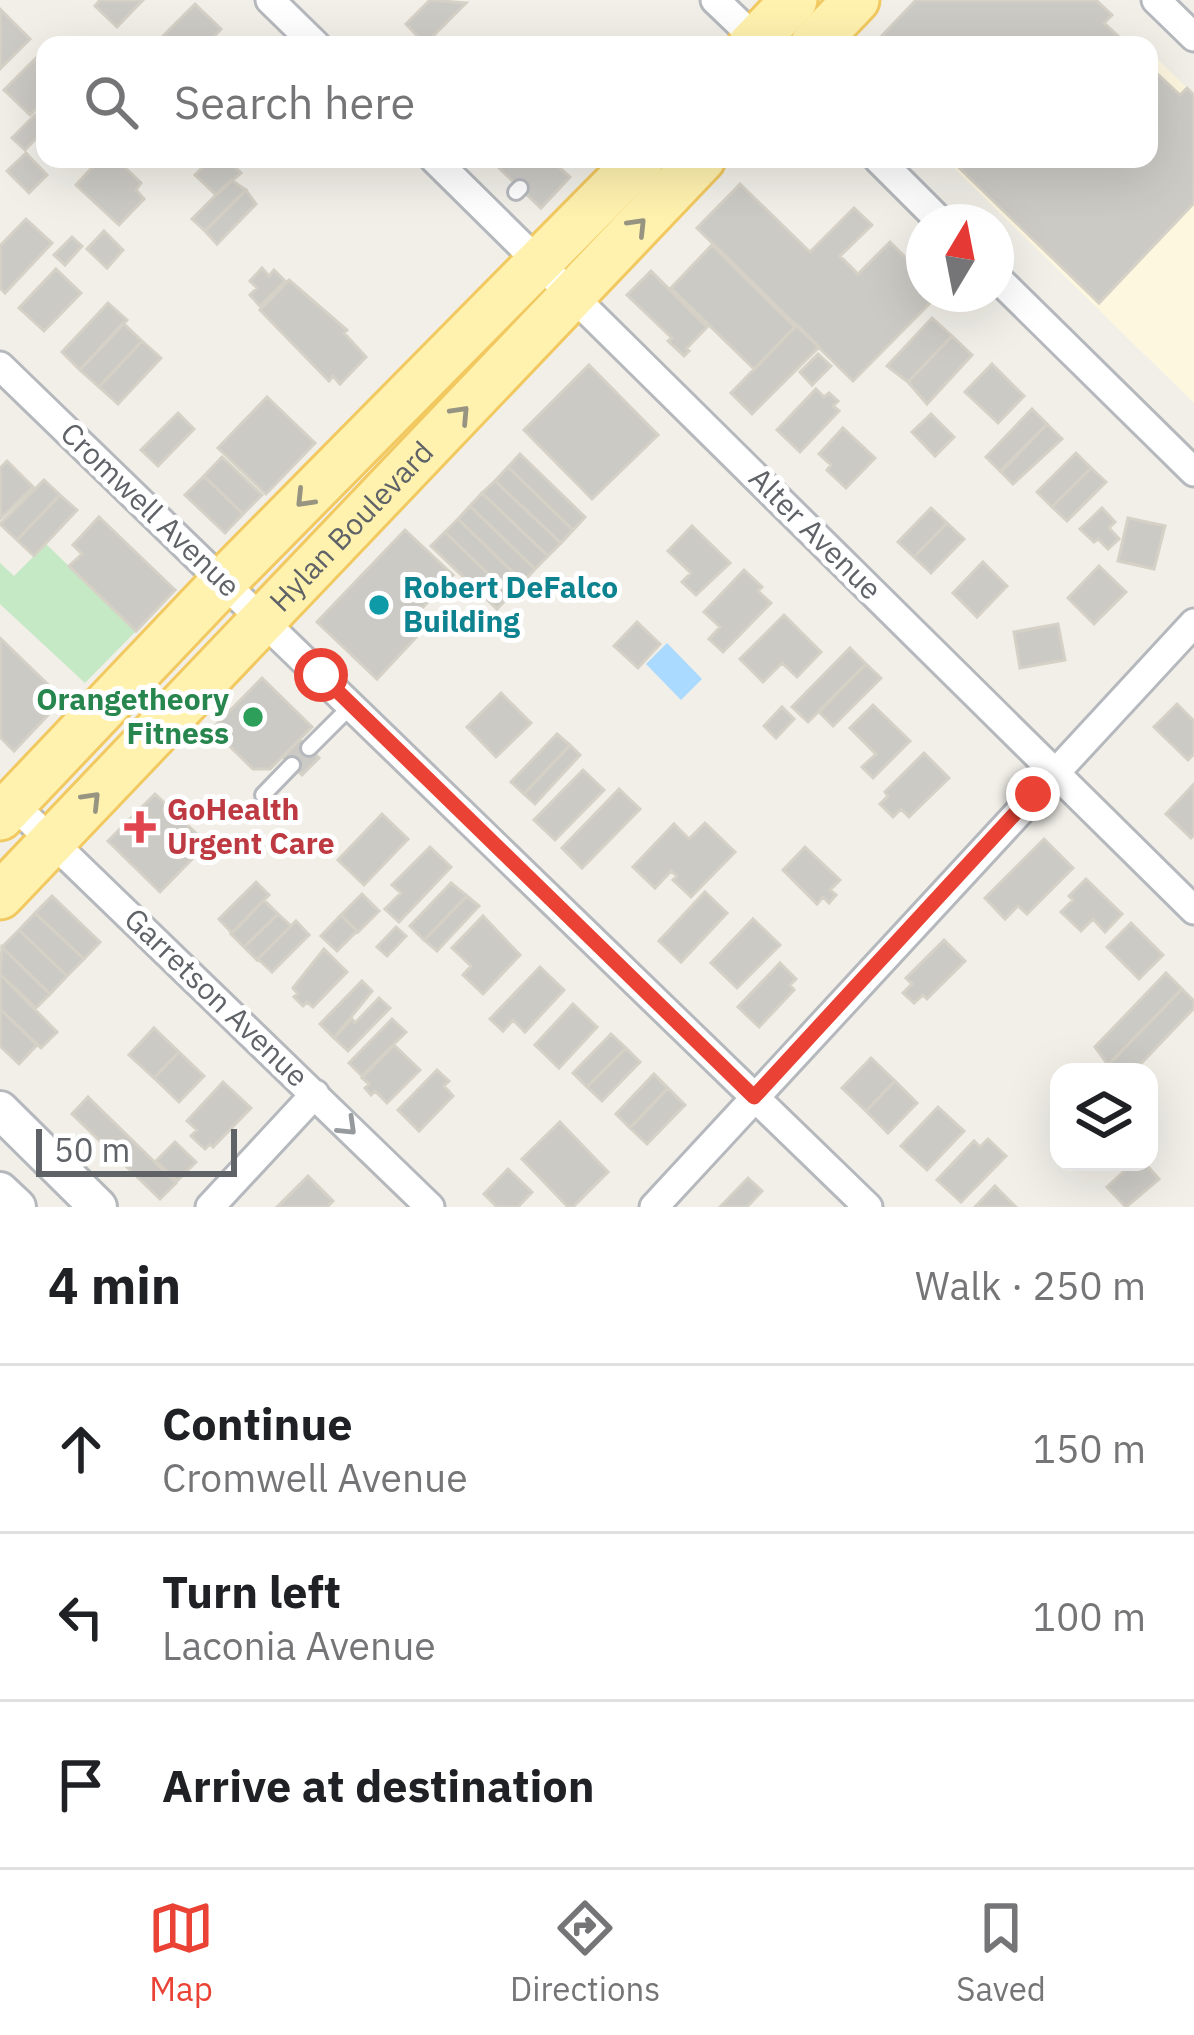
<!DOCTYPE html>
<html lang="en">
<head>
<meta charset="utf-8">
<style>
	body { margin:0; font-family:"IBM Plex Sans",sans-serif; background:#f6f6f6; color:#202124 }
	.controls { position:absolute; right:36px; bottom:36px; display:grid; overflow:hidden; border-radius:24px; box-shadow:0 12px 48px #0002 }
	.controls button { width:108px; height:108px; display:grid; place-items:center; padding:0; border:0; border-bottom:3px solid #e0e0e0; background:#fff; color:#202124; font:60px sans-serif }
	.compass { position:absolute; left:906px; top:204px; width:108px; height:108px; border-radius:50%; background:#fff; box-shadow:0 12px 48px #0002; rotate:10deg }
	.scale { position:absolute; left:36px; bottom:30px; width:201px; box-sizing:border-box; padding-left:12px; border:6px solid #5f6368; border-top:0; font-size:33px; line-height:42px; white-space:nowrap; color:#5f6368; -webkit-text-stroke:9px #fff; paint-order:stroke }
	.stop { position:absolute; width:36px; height:36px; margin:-27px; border:9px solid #ea4335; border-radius:50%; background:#fff }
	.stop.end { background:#ea4335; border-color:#fff; box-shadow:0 3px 12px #0008 }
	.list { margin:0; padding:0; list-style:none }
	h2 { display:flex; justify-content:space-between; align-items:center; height:156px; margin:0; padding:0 48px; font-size:51px }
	h2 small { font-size:39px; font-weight:400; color:#757577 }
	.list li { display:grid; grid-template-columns:78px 1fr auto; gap:36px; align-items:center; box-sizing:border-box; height:168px; padding:0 48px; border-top:3px solid #e0e0e0 }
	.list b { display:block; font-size:45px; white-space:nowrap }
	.list p { margin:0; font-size:39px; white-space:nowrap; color:#757577 }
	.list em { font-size:39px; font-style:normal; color:#757577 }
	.icon { flex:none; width:66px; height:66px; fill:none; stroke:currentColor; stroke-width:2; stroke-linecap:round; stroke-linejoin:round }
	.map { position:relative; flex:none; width:1194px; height:1207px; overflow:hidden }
	.search { position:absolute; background:#fff; box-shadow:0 12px 48px #0002; left:36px; right:36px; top:36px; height:132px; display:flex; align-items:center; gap:30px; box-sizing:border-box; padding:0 42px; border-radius:24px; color:#757577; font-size:45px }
	.sheet { height:660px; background:#fff }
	nav { display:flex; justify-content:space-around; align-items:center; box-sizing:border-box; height:168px; border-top:3px solid #e0e0e0; background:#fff; font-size:33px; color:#757577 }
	nav a { display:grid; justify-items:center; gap:6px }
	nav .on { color:#ea4335 }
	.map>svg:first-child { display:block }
</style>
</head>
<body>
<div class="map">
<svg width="1194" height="1207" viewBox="0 0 1194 1207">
	<rect width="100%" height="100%" fill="#f1efe8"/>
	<!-- commercial -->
	<path fill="#fef7e0" d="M1149,51L1194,95V403L945,159H1149Z"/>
	<!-- green -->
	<path fill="#c5e8c5" d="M46,544L136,631L85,683L0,604V563L14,576Z"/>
	<!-- water -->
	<path fill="#aadaff" d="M667,643L702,679L681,700L646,664Z"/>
	<!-- building -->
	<path fill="#cccac5" stroke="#d6d1c6" stroke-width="3" d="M100,0H143L117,27L95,6Z
		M430,0L466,3L425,44L406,24Z
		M916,0H1096L1112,15L1104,23L1128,45H879L876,42Z
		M195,4L221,29L206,45H154Z
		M0,9L30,39L0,69Z
		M45,49V100L30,115L4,90Z
		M1149,66L1180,95L1187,88L1194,95V203L1099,303L950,159H1149Z
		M35,115L45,129L25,150L12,138Z
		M26,153L47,175L29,193L7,171Z
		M100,159H116L141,183L136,190L144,199L119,225L76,185Z
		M211,159H227L241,173L216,195L195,175Z
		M507,159H550L570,177L541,208L499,168Z
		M231,180L246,190L205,231L192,219Z
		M740,184L810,252L854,208L872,225L840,256L858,274L890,242L924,276V294H939L853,381L697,228Z
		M246,190L256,204L217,244L205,231Z
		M26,219L52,243L5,293L0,288V246Z
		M104,231L123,250L107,268L87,249Z
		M72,237L82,246L65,265L54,255Z
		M712,245L795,327L754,369L671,288Z
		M262,268L269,276L274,270L285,281L260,306L250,295L257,288L250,281Z
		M56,269L81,293L44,331L19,308Z
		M651,271L707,327L686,349L689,351L684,356L668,341L672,338L627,295Z
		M289,280L347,330L344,333L366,357L340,384L333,376L329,381L260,310Z
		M108,303L127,320L80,370L62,352Z
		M932,318L952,336L908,382L887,366Z
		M123,323L142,341L99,387L80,370Z
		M797,325L819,347L752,414L731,393Z
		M952,336L972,355L927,404L908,382Z
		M142,341L161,358L118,404L99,387Z
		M818,354L831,366L812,385L800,372Z
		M992,364L1024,396L998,423L965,392Z
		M589,365L658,435L592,499L524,430Z
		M816,389L824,397L829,393L838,401L833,406L839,411L800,452L777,430Z
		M267,397L315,443L266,494L218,448Z
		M1032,409L1047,424L1000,471L986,457Z
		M178,413L194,429L158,466L141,450Z
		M931,414L954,437L935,456L912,432Z
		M1047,424L1062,439L1013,484L1001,472Z
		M843,428L875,458L846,488L827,470L831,465L819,454Z
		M1076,453L1091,468L1052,507L1037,492Z
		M520,454L585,517L573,530L508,467Z
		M222,457L262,495L243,514L204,476Z
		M7,461L33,487L0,519V468Z
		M508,467L573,530L561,543L495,481Z
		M1091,468L1106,482L1067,521L1052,507Z
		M204,476L243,514L225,533L185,495Z
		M44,480L60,495L17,540L0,524Z
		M495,481L561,543L548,556L482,493Z
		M482,493L548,556L535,569L470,506Z
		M60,495L77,510L34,556L17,540Z
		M470,506L535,569L523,582L458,519Z
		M931,508L947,523L914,557L898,542Z
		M1102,508L1115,522L1109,528L1119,539L1108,549L1098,539L1094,542L1080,529Z
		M99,517L175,590L136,631L69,566L82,554L73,545Z
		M1128,518L1165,526L1154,569L1118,561Z
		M458,519L523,582L510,595L445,532Z
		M947,523L964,539L931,573L914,557Z
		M692,526L730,563L696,595L682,582L691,573L668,551Z
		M405,530L453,575L411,620L422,631L377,679L317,622Z
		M445,532L510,595L497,609L431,546Z
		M983,562L1007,586L977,617L953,593Z
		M1099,566L1126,592L1094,624L1068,598Z
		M744,570L762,587L758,591L771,603L723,652L709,639L720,627L704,612Z
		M784,615L821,652L797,677L782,663L763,682L740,659Z
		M637,622L660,644L638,668L614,646Z
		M1058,624L1065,660L1020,668L1014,632Z
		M0,638L63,699L14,751L0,737Z
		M850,648L866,664L808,722L792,707Z
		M866,664L881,678L833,726L819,712Z
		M262,678L312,727L270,769H253L212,729Z
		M501,693L531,723L496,757L467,727Z
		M1177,704L1194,721V754L1188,760L1154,727Z
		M873,705L910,741L873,778L862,767L876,754L850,728Z
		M782,707L794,719L776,738L764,726Z
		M557,734L570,745L524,794L511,782Z
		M300,739L319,758L302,775L283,757Z
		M570,745L580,755L535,804L524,794Z
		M924,753L949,778L909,817L901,809L893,817L880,804L888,796L885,792Z
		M583,770L604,790L555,840L534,820Z
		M1194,784V835L1191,838L1166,814Z
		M619,789L640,809L582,868L562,848Z
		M155,794L203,840V848L160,892L108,841Z
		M382,814L408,839L364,885L338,860Z
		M705,823L735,852L691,897L673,880L677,876L671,871L655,888L633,867L674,824L689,839Z
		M1044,839L1073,868L1027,914L1018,906L1005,919L985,898Z
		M430,847L451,867L399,922L385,909L401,893L392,885Z
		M805,847L840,880L830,890L836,895L829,903L823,897L817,904L783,870Z
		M1086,879L1122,914L1105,932L1093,919L1081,931L1061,912L1073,900L1069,896Z
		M256,882L269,895L232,933L219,919Z
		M451,883L467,896L424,940L410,926Z
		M705,892L727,913L681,962L659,941Z
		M362,894L379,911L358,932L341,915Z
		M52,896L100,942L84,959L35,913Z
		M467,896L479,906L437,951L424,940Z
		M264,900L278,914L244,947L231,934Z
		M35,913L84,959L67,976L19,930Z
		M278,914L291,926L257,960L244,947Z
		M341,915L357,931L337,951L321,936Z
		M483,916L520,955L483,994L463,975L471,966L452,948Z
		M753,919L780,945L737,988L711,963Z
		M296,921L309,935L272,972L258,959Z
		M1131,923L1163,955L1139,979L1107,947Z
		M396,927L406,936L387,956L377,947Z
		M19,930L67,976L50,994L2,947Z
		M944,940L965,961L927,999L923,995L914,1003L903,993L912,984L906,978Z
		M2,947L50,994L36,1008L0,974Z
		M324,949L347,972L313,1007L307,1002L303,1006L294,997L298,994L293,988Z
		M780,963L796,979L790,985L794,990L759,1027L738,1007Z
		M540,967L564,990L525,1032L513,1020L503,1031L490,1019Z
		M1166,973L1182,989L1108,1065L1095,1047Z
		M0,974L57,1032L41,1048L0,1009Z
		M362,981L372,991L334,1038L320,1024Z
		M1182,989L1194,1001V1008L1133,1072H1115L1108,1065Z
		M379,998L390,1008L348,1051L334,1038L352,1019L355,1023Z
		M573,1004L597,1027L559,1068L535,1045Z
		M0,1009L37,1045L19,1064L0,1046Z
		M392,1019L406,1032L362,1076L349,1063Z
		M154,1028L179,1052L154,1078L129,1055Z
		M611,1034L626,1048L587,1087L573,1073Z
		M394,1045L420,1070L387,1103L375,1091L371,1095L365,1088L369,1084L362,1078Z
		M626,1048L640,1062L602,1101L587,1087Z
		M179,1052L204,1076L179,1102L154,1078Z
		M871,1058L895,1081L866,1111L842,1088Z
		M437,1070L449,1081L444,1086L453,1096L419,1131L398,1110Z
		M654,1074L668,1088L630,1128L616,1114Z
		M895,1081L917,1103L888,1133L866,1111Z
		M223,1082L251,1108L213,1147L210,1144L205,1149L191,1136L197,1130L187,1121Z
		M668,1088L685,1105L647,1144L630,1128Z
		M88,1097L176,1183L160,1199L72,1114Z
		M938,1107L964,1131L927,1170L901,1146Z
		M560,1122L608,1172L573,1207H568L522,1159Z
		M988,1139L1006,1156L961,1202L937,1180L974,1141L980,1147Z
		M175,1142L196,1162L177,1181L156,1161Z
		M1134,1162H1144L1159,1179L1126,1207L1107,1187Z
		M508,1169L532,1192L518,1207H497L484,1194Z
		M308,1176L333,1201L327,1207H277Z
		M748,1178L762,1191L747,1207H720Z
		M995,1186L1016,1207H975Z"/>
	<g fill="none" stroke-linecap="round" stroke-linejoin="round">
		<defs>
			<path id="service" d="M516,192L520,188
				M309,748L352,705
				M263,795L292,765"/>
			<path id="minor" d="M270,0L316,45
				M715,0L762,45
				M1156,0L1194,37
				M434,159L1194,910
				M878,159L941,222
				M996,277L1194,472
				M0,366L868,1207
				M6,797L430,1207
				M210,1207L315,1094
				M654,1207L1194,623"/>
			<path id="tertiary" d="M0,1110L98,1207
				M0,1191L17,1207"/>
			<g id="primary">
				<path d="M751,45L794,0"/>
				<path d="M813,45L856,0"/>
				<path d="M0,817L224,581L641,159"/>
				<path id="s1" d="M0,896L702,159"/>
			</g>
		</defs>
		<!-- service casing -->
		<use href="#service" stroke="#b5b8bc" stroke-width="20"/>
		<!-- minor casing -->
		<use href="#minor" stroke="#b5b8bc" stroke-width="33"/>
		<!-- tertiary casing -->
		<use href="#tertiary" stroke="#b5b8bc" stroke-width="42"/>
		<!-- primary casing -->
		<use href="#primary" stroke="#f2c960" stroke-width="51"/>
		<!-- service -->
		<use href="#service" stroke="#fff" stroke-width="14"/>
		<!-- minor -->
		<use href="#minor" stroke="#fff" stroke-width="27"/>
		<!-- tertiary -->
		<use href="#tertiary" stroke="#fff" stroke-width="36"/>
		<!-- primary -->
		<use href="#primary" stroke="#fff2af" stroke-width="45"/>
	</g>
	<!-- one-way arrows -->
	<defs><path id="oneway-chevron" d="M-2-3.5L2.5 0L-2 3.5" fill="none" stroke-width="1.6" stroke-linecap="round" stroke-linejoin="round" transform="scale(3)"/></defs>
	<g stroke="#979581">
		<use href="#oneway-chevron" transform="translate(638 226) rotate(-46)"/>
		<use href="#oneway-chevron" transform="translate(461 414) rotate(-47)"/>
		<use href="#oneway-chevron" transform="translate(304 499) rotate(134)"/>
		<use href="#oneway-chevron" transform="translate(92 800) rotate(-46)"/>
	</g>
	<use stroke="#979a9d" href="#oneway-chevron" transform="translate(348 1127) rotate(44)"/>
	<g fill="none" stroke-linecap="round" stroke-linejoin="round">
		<!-- route -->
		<path stroke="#ea4335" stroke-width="15" d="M321,675L754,1097L1033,794"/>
	</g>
	<!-- markers -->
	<circle fill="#0f9aa8" stroke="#fff" stroke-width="4.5" cx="379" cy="605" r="12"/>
	<circle fill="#2e9e5b" stroke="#fff" stroke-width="4.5" cx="253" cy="717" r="12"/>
	<path fill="#e0444e" stroke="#fff" stroke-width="4.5" d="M134 809h12v12h12v12h-12v12h-12v-12h-12v-12h12z"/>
	<g text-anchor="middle" stroke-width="10" stroke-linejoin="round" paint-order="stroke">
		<!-- street labels -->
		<g font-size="30" fill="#5f6368" stroke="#fff">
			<text transform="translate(150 510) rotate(44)" y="10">Cromwell Avenue</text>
			<text dy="10" stroke="none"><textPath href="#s1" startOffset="510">Hylan Boulevard</textPath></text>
			<text transform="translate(815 534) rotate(45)" y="10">Alter Avenue</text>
			<text transform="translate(216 998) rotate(44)" y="10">Garretson Avenue</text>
		</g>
		<!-- culture labels -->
		<g font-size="30" font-weight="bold" fill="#0d838f" stroke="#fff" text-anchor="start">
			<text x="403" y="598">Robert DeFalco<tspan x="403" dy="34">Building</tspan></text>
		</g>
		<!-- leisure labels -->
		<g font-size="30" font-weight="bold" fill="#27864d" stroke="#fff" text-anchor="end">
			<text x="229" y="710">Orangetheory<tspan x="229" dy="34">Fitness</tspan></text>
		</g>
		<!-- health labels -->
		<g font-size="30" font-weight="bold" fill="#be3a42" stroke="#fff" text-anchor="start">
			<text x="167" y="820">GoHealth<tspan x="167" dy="34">Urgent Care</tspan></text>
		</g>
	</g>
</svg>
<div class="controls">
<button><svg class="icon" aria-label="layers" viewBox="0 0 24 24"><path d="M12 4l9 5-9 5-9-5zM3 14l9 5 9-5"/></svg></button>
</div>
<svg class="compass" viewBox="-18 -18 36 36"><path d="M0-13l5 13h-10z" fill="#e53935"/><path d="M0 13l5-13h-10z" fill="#757577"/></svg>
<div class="scale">50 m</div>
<div class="stop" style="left:321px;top:675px"></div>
<div class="stop end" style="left:1033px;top:794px"></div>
<div class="search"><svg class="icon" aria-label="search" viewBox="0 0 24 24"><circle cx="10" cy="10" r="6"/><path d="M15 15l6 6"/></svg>Search here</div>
</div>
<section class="sheet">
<h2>4 min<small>Walk · 250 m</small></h2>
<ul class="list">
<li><svg class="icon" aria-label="ahead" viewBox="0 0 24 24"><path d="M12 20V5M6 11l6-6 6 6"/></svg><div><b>Continue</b><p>Cromwell Avenue</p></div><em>150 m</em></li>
<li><svg class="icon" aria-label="left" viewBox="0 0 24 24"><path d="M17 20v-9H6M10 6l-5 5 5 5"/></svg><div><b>Turn left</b><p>Laconia Avenue</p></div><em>100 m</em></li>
<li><svg class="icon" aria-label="arrive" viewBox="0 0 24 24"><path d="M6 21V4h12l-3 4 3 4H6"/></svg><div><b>Arrive at destination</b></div></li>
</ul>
</section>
<nav>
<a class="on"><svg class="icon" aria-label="map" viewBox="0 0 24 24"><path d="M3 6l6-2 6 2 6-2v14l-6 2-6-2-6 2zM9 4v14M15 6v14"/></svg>Map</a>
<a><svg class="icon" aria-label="directions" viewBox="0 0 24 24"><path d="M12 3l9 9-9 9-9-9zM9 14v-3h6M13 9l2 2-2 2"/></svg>Directions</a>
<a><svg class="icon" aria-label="saved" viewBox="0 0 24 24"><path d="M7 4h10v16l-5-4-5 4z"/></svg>Saved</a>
</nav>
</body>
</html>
